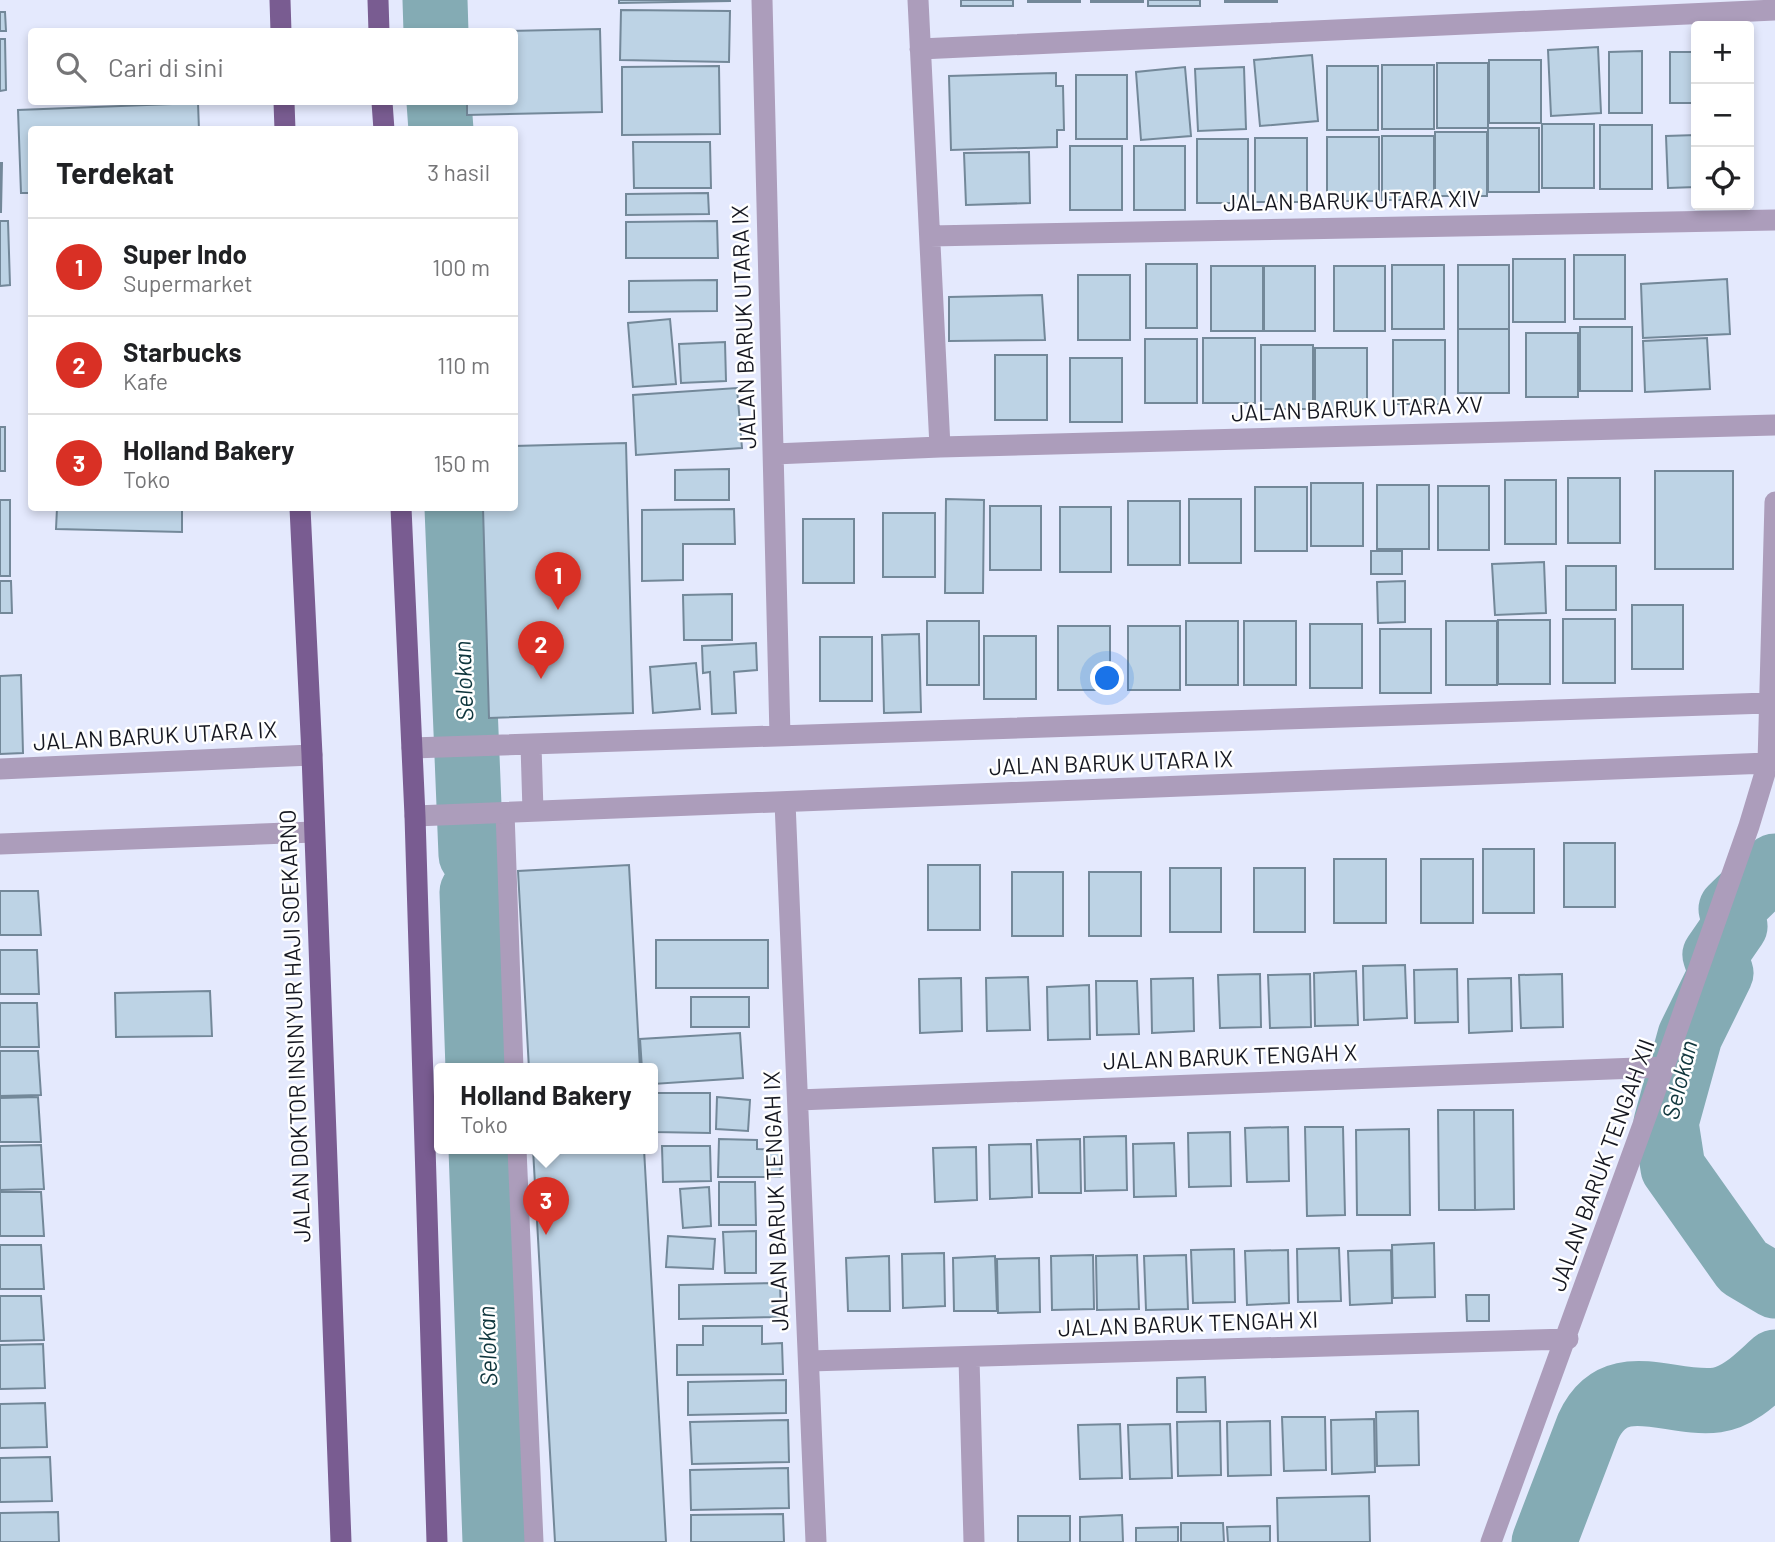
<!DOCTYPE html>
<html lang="id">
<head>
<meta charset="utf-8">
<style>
	body { margin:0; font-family:Barlow,sans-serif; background:#f6f6f6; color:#202124 }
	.controls { position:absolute; right:21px; top:21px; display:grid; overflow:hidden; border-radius:7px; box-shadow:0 4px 10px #0003 }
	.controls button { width:63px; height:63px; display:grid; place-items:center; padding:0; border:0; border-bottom:2px solid #e0e0e0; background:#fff; color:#202124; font:35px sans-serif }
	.you { position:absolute; left:1108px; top:679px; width:24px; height:24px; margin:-18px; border:5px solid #fff; border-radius:50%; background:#1a73e8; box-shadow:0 0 0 10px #1a73e833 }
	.badge { display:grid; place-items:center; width:46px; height:46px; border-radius:50%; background:#d93025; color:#fff; font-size:23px; font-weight:700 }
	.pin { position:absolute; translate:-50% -58px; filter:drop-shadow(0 2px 4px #0008) }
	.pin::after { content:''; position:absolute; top:37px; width:24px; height:21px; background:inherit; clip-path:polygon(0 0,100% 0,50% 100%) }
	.popup { position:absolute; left:434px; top:1063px; width:224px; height:91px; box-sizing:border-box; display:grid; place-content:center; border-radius:7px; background:#fff; filter:drop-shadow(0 2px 5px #0005); font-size:23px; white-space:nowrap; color:#757577 }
	.popup b { font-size:26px; color:#202124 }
	.popup::after { content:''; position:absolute; left:50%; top:100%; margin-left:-14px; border:14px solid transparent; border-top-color:#fff }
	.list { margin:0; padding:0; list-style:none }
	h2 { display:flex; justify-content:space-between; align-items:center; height:91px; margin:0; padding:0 28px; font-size:30px }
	h2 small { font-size:23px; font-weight:400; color:#757577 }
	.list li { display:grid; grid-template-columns:46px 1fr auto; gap:21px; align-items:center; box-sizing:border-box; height:98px; padding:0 28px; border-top:2px solid #e0e0e0 }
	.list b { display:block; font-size:26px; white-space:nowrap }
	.list p { margin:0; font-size:23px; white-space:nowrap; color:#757577 }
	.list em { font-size:23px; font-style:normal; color:#757577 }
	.icon { flex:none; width:38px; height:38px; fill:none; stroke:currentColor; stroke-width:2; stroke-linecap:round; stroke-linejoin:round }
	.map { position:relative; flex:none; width:1775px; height:1542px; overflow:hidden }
	.search { position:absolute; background:#fff; box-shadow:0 4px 10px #0003; left:28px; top:28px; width:490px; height:77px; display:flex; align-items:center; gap:18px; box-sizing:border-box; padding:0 24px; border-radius:7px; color:#757577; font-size:26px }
	.panel { position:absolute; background:#fff; box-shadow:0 4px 10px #0003; left:28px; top:126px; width:490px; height:385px; border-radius:7px }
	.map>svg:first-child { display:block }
</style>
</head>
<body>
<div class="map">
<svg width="1775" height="1542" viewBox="0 0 1775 1542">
	<rect width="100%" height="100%" fill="#e4e9fd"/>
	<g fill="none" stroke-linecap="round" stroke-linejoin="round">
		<!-- river -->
		<path stroke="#84abb4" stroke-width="65" d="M435,0L436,32
			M439,102L441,130
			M457,508L471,855
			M1775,866L1731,909L1735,926L1715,955L1721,973L1690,1036L1666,1123L1673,1168L1743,1267L1775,1286
			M472,892L478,1069
			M481,1149L495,1542
			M1544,1542L1588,1427C1615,1368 1669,1406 1717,1400C1740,1397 1759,1376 1775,1362"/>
	</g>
	<!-- building -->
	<path fill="#bdd3e5" stroke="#738899" stroke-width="2" d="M619,0H730V1L619,3Z
		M961,0H1013V6H961Z
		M1028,0H1080V2H1028Z
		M1091,0H1143V2H1091Z
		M1148,0H1200V6H1148Z
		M1225,0H1277V2H1225Z
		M621,10L730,11L729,62L620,60Z
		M0,12H5L6,31H0Z
		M600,29L602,112L467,115V102H514V32H467Z
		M0,39H5L6,90L0,91Z
		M1598,47L1601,113L1551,116L1548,50Z
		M1642,51V113H1609V52Z
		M1670,52H1696V103H1670Z
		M1312,55L1318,121L1260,126L1254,60Z
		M1489,60H1541V123H1489Z
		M1437,63H1488V128H1437Z
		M1382,65H1434V129H1382Z
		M719,66L720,134L622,135V67Z
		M1327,66H1378V130H1327Z
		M1185,67L1191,136L1141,140L1136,72Z
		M1244,67L1246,129L1198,131L1195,69Z
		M1056,73V86H1063L1064,130H1057V147L951,150L949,76Z
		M1076,75H1127V139H1076Z
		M198,103L199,130H32V193H21L18,110Z
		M1542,124H1594V188H1542Z
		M1600,125H1652V189H1600Z
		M1488,128H1539V192H1488Z
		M1435,132H1487V196H1435Z
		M1696,135V187L1668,188L1666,136Z
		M1382,136H1434V200H1382Z
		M1327,137H1379V201H1327Z
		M1255,138H1307V202H1255Z
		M1197,139H1248V203H1197Z
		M633,142H710L711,188H634Z
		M1070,146H1122V210H1070Z
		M1134,146H1185V210H1134Z
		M1029,152L1030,203L966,205L964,153Z
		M0,163H2L1,212H0Z
		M708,193L709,214L626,215V194Z
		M0,221H8L10,285L0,286Z
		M717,221L718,258H626V222Z
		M1574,255H1625V319H1574Z
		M1513,259H1565V322H1513Z
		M1146,264H1197V328H1146Z
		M1392,265H1444V329H1392Z
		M1458,265H1509V329H1458Z
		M1211,266H1263V331H1211Z
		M1264,266H1315V331H1264Z
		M1334,266H1385V331H1334Z
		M1078,275H1130V340H1078Z
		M1727,279L1730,334L1643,338L1641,284Z
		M717,280V311L629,312V281Z
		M1042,295L1045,340L949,341V297Z
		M670,319L676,384L633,387L628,323Z
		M1580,327H1632V391H1580Z
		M1458,329H1509V393H1458Z
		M1526,333H1578V397H1526Z
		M1203,338H1255V403H1203Z
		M1707,338L1710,389L1645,392L1643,341Z
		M1145,339H1197V403H1145Z
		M1393,340H1445V404H1393Z
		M725,342L726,381L681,383L679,344Z
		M1261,345H1313V409H1261Z
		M1315,348H1367V412H1315Z
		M995,355H1047V420H995Z
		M1070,358H1122V422H1070Z
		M737,388L742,448L636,455L633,395Z
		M0,427H5V471H0Z
		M626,443L633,713L489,718L483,508H514V446Z
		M729,469V500H675V470Z
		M1655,471H1733V569H1655Z
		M1568,478H1620V543H1568Z
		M1505,480H1556V544H1505Z
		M1311,483H1363V546H1311Z
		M1377,485H1429V549H1377Z
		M1438,486H1489V550H1438Z
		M1255,487H1307V551H1255Z
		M946,499L984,500L983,593H945Z
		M1189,499H1241V563H1189Z
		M0,500H10V576H0Z
		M1128,501H1180V565H1128Z
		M990,506H1041V570H990Z
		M1060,507H1111V572H1060Z
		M57,508H182V532L56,529Z
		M734,509L735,544H683V580L642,581V510Z
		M883,513H935V577H883Z
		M803,519H854V583H803Z
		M1371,551H1402V574H1371Z
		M1544,562L1546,613L1495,615L1492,564Z
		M1566,566H1616V610H1566Z
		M0,581H11L12,613H0Z
		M1405,581V622L1378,623L1377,582Z
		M732,594V640H684L683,595Z
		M1632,605H1683V669H1632Z
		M1563,619H1615V683H1563Z
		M1498,620H1550V684H1498Z
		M927,621H979V685H927Z
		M1186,621H1238V685H1186Z
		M1244,621H1296V685H1244Z
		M1446,621H1497V685H1446Z
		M1310,624H1362V688H1310Z
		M1058,626H1110V690H1058Z
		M1128,626H1180V690H1128Z
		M1380,629H1431V693H1380Z
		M919,634L921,712L884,713L882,635Z
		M984,636H1036V699H984Z
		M820,637H872V701H820Z
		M756,643L757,670L734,672L736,713L712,714L710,672L703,673L702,646Z
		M696,663L700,709L653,713L650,667Z
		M21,675L23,753L0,754V676Z
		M1564,843H1615V907H1564Z
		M1483,849H1534V913H1483Z
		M1334,859H1386V923H1334Z
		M1421,859H1473V923H1421Z
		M629,865L640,1069H529L518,871Z
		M928,865H980V930H928Z
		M1170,868H1221V932H1170Z
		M1254,868H1305V932H1254Z
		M1012,872H1063V936H1012Z
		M1089,872H1141V936H1089Z
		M0,891H38L41,935H0Z
		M656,940H768V988H656Z
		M0,950H37L39,994H0Z
		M1405,965L1407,1018L1364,1020L1363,966Z
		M1457,969L1458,1022L1415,1023L1414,970Z
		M1356,971L1358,1025L1315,1026L1314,973Z
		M1260,974L1261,1027L1220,1028L1218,975Z
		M1310,974L1311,1027L1270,1028L1268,975Z
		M1562,974L1563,1027L1521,1028L1519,975Z
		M1028,977L1030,1030L987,1031L986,978Z
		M961,978L962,1031L920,1033L919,979Z
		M1193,978L1194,1031L1152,1033L1151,979Z
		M1511,978L1512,1031L1469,1033L1468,979Z
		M1096,981H1137L1139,1034L1097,1035Z
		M1089,985L1090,1039L1048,1040L1047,987Z
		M210,991L212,1036L116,1037L115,993Z
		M691,997H749V1027H691Z
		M0,1003H37L39,1047H0Z
		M740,1033L743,1078L653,1084V1069H642L640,1039Z
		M0,1051H38L41,1095L0,1096Z
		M655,1093H710V1133L654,1132Z
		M38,1097L41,1142H0V1098Z
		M717,1097L750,1100L748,1131L716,1129Z
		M1438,1110H1474L1475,1210H1439Z
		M1474,1110H1513L1514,1209L1475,1210Z
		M1288,1127L1289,1181L1247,1182L1245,1128Z
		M1305,1127H1343L1345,1215L1307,1216Z
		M1409,1129L1410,1215H1357L1356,1130Z
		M1230,1132L1231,1186L1189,1187L1188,1133Z
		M1126,1136L1127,1190L1085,1191L1084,1137Z
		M719,1139L757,1140V1149L781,1150L780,1177H718Z
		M1080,1139L1081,1193H1039L1037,1140Z
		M1174,1143L1176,1196L1134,1197L1133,1144Z
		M1031,1144L1032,1197L990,1199L989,1145Z
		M41,1145L44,1189L0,1190V1146Z
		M662,1146H710L711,1181L663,1182Z
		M976,1147L977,1200L935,1202L933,1148Z
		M533,1149H644L666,1542H555Z
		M719,1182H755L756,1225H719Z
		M709,1187L711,1226L683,1228L680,1189Z
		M0,1192H41L44,1236H0Z
		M756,1231V1273H725L723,1232Z
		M668,1236L715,1239L713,1269L666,1267Z
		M1434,1243L1435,1297L1393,1298L1392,1245Z
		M0,1245H41L44,1289H0Z
		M1339,1248L1341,1301L1298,1302L1297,1249Z
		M1234,1249L1235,1302L1193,1303L1191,1250Z
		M1288,1250L1289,1303L1247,1305L1245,1251Z
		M1391,1250L1392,1303L1350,1305L1348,1251Z
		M944,1253L945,1306L903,1308L902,1254Z
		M1093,1255L1094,1309L1052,1310L1051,1256Z
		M1137,1255L1139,1309L1097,1310L1096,1256Z
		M1186,1255L1188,1309L1146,1310L1144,1256Z
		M889,1256L890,1311H848L846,1258Z
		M995,1256L997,1311H954L953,1258Z
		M1039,1258L1040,1312L998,1313L997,1259Z
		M780,1283L781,1317L679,1319V1285Z
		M1466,1295H1489V1321H1467Z
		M0,1296H41L44,1340L0,1341Z
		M703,1326H762V1344L782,1343L783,1374L677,1375V1345H703Z
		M43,1344L45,1388L0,1389V1345Z
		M1205,1377L1206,1412H1177V1378Z
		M786,1380V1413L688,1415V1382Z
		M45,1403L47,1447L0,1448V1404Z
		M1418,1411L1419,1465L1377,1466L1376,1412Z
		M1282,1417H1325L1326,1470L1284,1471Z
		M1374,1419L1375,1472L1332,1474L1331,1420Z
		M788,1420L789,1462L692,1464L690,1422Z
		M1220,1421L1221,1475L1178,1476L1177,1422Z
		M1270,1421L1271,1475L1228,1476L1227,1422Z
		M1120,1424L1122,1478L1080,1479L1078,1425Z
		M1170,1424L1172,1478L1130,1479L1128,1425Z
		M50,1457L52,1501L0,1502V1458Z
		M788,1468L789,1508L691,1510L690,1470Z
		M1369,1496L1370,1542H1278L1277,1498Z
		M58,1512L59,1542H0V1513Z
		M783,1514L784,1542H691V1515Z
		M1122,1515L1123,1542H1080V1517Z
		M1018,1516H1070V1542H1018Z
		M1181,1523H1223L1224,1542H1181Z
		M1270,1526V1542H1228L1227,1527Z
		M1178,1527V1542H1136V1528Z"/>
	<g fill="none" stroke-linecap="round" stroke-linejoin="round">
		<!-- lane -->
		<path stroke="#ac9dbb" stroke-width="19" d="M505,812L514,1069
			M517,1149L534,1542"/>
		<!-- street -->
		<path stroke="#ac9dbb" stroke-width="21" d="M762,0L780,736
			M918,0L940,447
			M920,49L1775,10
			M930,236L1775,220
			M774,454L940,447L1775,425
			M531,745L533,811
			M412,748L1768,703
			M0,769L312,755
			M785,802L816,1542
			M415,816L1768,763
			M0,844L314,832
			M798,1100L1664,1067
			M969,1358L974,1542
			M809,1361L1568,1339
			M1491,1542L1664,1067L1749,826L1768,763L1775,502"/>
		<!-- primary -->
		<path stroke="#795c91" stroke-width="21" d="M280,0L281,32
			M378,0L379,32
			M284,102L285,130
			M382,102L384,130
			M300,508L312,755L341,1542
			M401,508L415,816L437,1542"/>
	</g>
	<g text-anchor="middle" stroke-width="5" stroke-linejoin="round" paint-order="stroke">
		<!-- street labels -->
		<g font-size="23" fill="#151720" stroke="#fff">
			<text transform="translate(1352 201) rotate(-1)" y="8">JALAN BARUK UTARA XIV</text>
			<text transform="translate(744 327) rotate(-92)" y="8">JALAN BARUK UTARA IX</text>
			<text transform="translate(1357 409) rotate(-2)" y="8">JALAN BARUK UTARA XV</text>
			<text transform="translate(155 736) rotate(-3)" y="8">JALAN BARUK UTARA IX</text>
			<text transform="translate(1111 763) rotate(-2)" y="8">JALAN BARUK UTARA IX</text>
			<text transform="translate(295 1026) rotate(-92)" y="8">JALAN DOKTOR INSINYUR HAJI SOEKARNO</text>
			<text transform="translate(1230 1057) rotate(-2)" y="8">JALAN BARUK TENGAH X</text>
			<text transform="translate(1602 1165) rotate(-70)" y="8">JALAN BARUK TENGAH XII</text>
			<text transform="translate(776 1201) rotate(-92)" y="8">JALAN BARUK TENGAH IX</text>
			<text transform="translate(1188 1324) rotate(-2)" y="8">JALAN BARUK TENGAH XI</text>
		</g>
		<!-- water labels -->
		<g font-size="24" font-style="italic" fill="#0f363d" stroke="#fff">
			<text transform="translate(464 681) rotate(-92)" y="8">Selokan</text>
			<text transform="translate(1680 1080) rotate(-76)" y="8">Selokan</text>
			<text transform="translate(488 1346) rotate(-92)" y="8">Selokan</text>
		</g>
	</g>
</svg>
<div class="controls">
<button>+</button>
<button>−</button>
<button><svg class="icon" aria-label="locate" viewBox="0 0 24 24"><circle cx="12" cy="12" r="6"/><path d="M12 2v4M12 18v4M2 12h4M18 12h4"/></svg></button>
</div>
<div class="you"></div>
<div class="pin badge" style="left:558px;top:610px">1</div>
<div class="pin badge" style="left:541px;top:679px">2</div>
<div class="pin badge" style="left:546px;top:1235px">3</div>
<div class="popup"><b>Holland Bakery</b>Toko</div>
<div class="search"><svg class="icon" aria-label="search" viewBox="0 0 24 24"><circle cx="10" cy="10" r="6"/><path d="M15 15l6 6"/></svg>Cari di sini</div>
<section class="panel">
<h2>Terdekat<small>3 hasil</small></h2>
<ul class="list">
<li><span class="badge">1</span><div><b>Super Indo</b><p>Supermarket</p></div><em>100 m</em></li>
<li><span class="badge">2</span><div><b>Starbucks</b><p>Kafe</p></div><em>110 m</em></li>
<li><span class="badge">3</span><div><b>Holland Bakery</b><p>Toko</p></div><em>150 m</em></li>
</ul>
</section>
</div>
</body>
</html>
